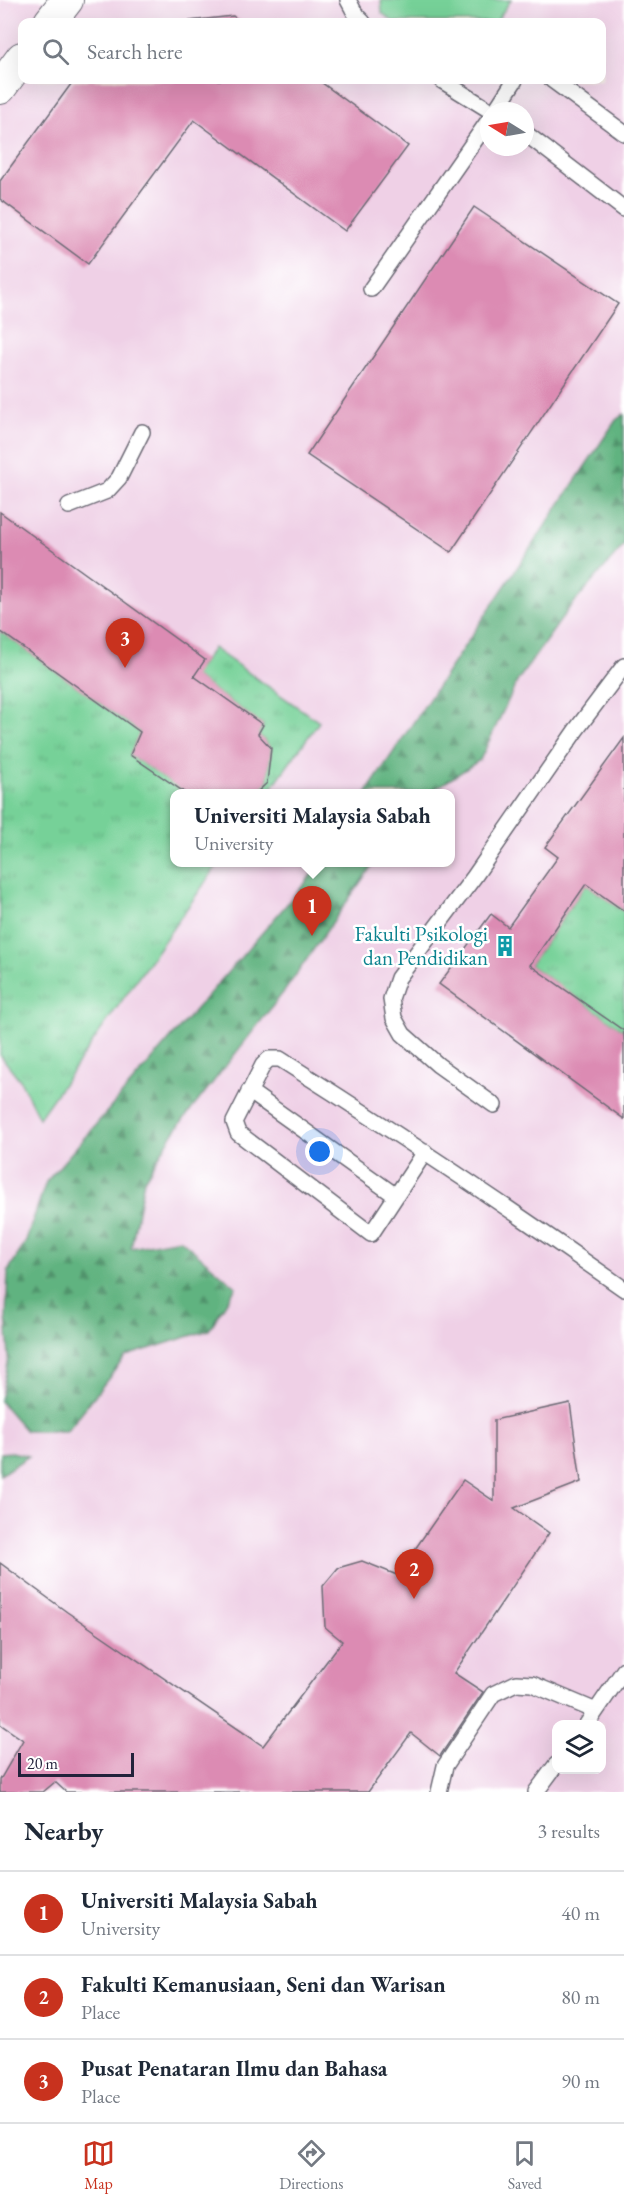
<!DOCTYPE html>
<html lang="en">
<head>
<meta charset="utf-8">
<style>
	body { margin:0; font-family:"EB Garamond",serif; background:#f6f6f7; color:#1f2937 }
	.controls { position:absolute; right:18px; bottom:18px; display:grid; overflow:hidden; border-radius:12px; box-shadow:0 6px 24px #0002 }
	.controls button { width:54px; height:54px; display:grid; place-items:center; padding:0; border:0; border-bottom:2px solid #e0e1e3; background:#fff; color:#1f2937; font:30px sans-serif }
	.compass { position:absolute; left:480px; top:102px; width:54px; height:54px; border-radius:50%; background:#fff; box-shadow:0 6px 24px #0002; rotate:281deg }
	.scale { position:absolute; left:18px; bottom:15px; width:116px; box-sizing:border-box; padding-left:6px; border:3px solid #22223b; border-top:0; font-size:16px; line-height:21px; white-space:nowrap; color:#22223b; -webkit-text-stroke:4px #fff; paint-order:stroke }
	.you { position:absolute; left:320px; top:1152px; width:21px; height:21px; margin:-15px; border:4px solid #fff; border-radius:50%; background:#1a73e8; box-shadow:0 0 0 9px #1a73e833 }
	.badge { display:grid; place-items:center; width:39px; height:39px; border-radius:50%; background:#c8321e; color:#fff; font-size:20px; font-weight:700 }
	.pin { position:absolute; translate:-50% -50px; filter:drop-shadow(0 2px 3px #0008) }
	.pin::after { content:''; position:absolute; top:32px; width:21px; height:18px; background:inherit; clip-path:polygon(0 0,100% 0,50% 100%) }
	.popup { position:absolute; left:170px; top:789px; width:285px; height:78px; box-sizing:border-box; display:grid; place-content:center; border-radius:12px; background:#fff; filter:drop-shadow(0 2px 4px #0005); font-size:20px; white-space:nowrap; color:#747a83 }
	.popup b { font-size:22px; color:#1f2937 }
	.popup::after { content:''; position:absolute; left:50%; top:100%; margin-left:-12px; border:12px solid transparent; border-top-color:#fff }
	.list { margin:0; padding:0; list-style:none }
	h2 { display:flex; justify-content:space-between; align-items:center; height:78px; margin:0; padding:0 24px; font-size:26px }
	h2 small { font-size:20px; font-weight:400; color:#747a83 }
	.list li { display:grid; grid-template-columns:39px 1fr auto; gap:18px; align-items:center; box-sizing:border-box; height:84px; padding:0 24px; border-top:2px solid #e0e1e3 }
	.list b { display:block; font-size:22px; white-space:nowrap }
	.list p { margin:0; font-size:20px; white-space:nowrap; color:#747a83 }
	.list em { font-size:20px; font-style:normal; color:#747a83 }
	.icon { flex:none; width:33px; height:33px; fill:none; stroke:currentColor; stroke-width:2; stroke-linecap:round; stroke-linejoin:round }
	.map { position:relative; flex:none; width:624px; height:1792px; overflow:hidden }
	.search { position:absolute; background:#fff; box-shadow:0 6px 24px #0002; left:18px; right:18px; top:18px; height:66px; display:flex; align-items:center; gap:15px; box-sizing:border-box; padding:0 21px; border-radius:12px; color:#747a83; font-size:22px }
	.sheet { height:330px; background:#fff }
	nav { display:flex; justify-content:space-around; align-items:center; box-sizing:border-box; height:84px; border-top:2px solid #e0e1e3; background:#fff; font-size:16px; color:#747a83 }
	nav a { display:grid; justify-items:center; gap:3px }
	nav .on { color:#c8321e }
	.map>svg:first-child { display:block }
</style>
</head>
<body>
<div class="map">
<svg width="624" height="1792" viewBox="0 0 624 1792">
	<defs>
		<pattern id="forest-firs" width="22" height="20" patternUnits="userSpaceOnUse" patternTransform="scale(1.5)"><rect width="22" height="20" fill="#60b380"/><path d="M5 1l3.5 6h-7zM16 11l3.5 6h-7z" fill="#4f916a"/></pattern>
		<pattern id="park-tufts" width="24" height="20" patternUnits="userSpaceOnUse" patternTransform="scale(1.5)"><rect width="24" height="20" fill="#76d198"/><path d="M3 7l-1-3M5 7V3M7 7l1-3M15 17l-1-3M17 17v-4M19 17l1-3" fill="none" stroke="#66b384"/></pattern>
	</defs>
	<rect width="100%" height="100%" fill="#fff"/>
	<filter id="ink" filterUnits="userSpaceOnUse"><feTurbulence type="fractalNoise" baseFrequency=".0167" numOctaves="2"/><feDisplacementMap in="SourceGraphic" scale="12" xChannelSelector="R" yChannelSelector="G"/><feConvolveMatrix kernelMatrix="1 2 1 2 8 2 1 2 1" color-interpolation-filters="sRGB"/></filter>
	<filter id="wash" filterUnits="userSpaceOnUse"><feTurbulence type="fractalNoise" baseFrequency=".008" numOctaves="4" result="noise"/><feDisplacementMap in="SourceGraphic" scale="24" xChannelSelector="R" yChannelSelector="G"/><feGaussianBlur stdDeviation="1.35" result="paint"/><feColorMatrix in="noise" values="0 0 0 0 0 0 0 0 0 0 0 0 0 0 0 0 0 1.4 0 .05"/><feComposite in="paint" operator="in"/></filter>
	<g filter="url(#wash)">
		<rect width="100%" height="100%" fill="#f4f1e2"/>
		<!-- built -->
		<path fill="#efd0e6" fill-rule="evenodd" d="M0,0H624V1792H0ZM22,22H602V80H22ZM489,111H525V147H489ZM174,794H450V862H174ZM556,1724H602V1770H556Z"/>
		<!-- grass -->
		<path fill="#76d198" stroke="#4c7a6a" stroke-width="1.5" d="M381,0H511L496,22H394L382,13Z"/>
		<!-- forest -->
		<path fill="url(#forest-firs)" stroke="#416a5e" stroke-width="1.5" d="M624,414V545L568,610L518,680L480,760L429,793H366L616,420Z
			M320,862L374,863L286,989L174,1132L144,1180L131,1248L180,1239L236,1287L209,1330L126,1356L67,1431H26L0,1401L9,1358L6,1317L8,1271L25,1243L46,1182L307,881Z
			M12,1452L29,1456L0,1475V1453Z"/>
		<!-- park -->
		<path fill="url(#park-tufts)" stroke="#4c7a6a" stroke-width="1.5" d="M0,631L140,732L130,755L187,793L174,794V862L219,863L39,1118L20,1080L0,1055Z
			M213,648L319,722L268,793H255L267,783L271,748L258,734L263,725L194,676Z
			M586,884L624,911V1031L530,965Z"/>
		<g id="blocks">
			<!-- building -->
			<path fill="#dc8bb3" d="M233,16L241,22H180Z
				M74,80H318L408,146L345,231L194,120L88,264L0,199V181Z
				M474,207L618,304L451,552L307,455Z
				M0,512L205,660L194,676L263,725L258,734L271,748L267,783L255,794H187L130,755L140,732L0,631Z
				M624,738V911L586,884L530,965L624,1031V1119L439,984L491,914L508,927L558,857L545,847Z
				M570,1403L581,1482L514,1508L549,1533L454,1673L483,1692L440,1756L411,1733L368,1792H66L55,1782L43,1792H0V1780L23,1740L0,1724V1563L67,1612L263,1746L342,1641L325,1627L323,1586L338,1568L362,1561L397,1575L463,1480L494,1501V1420Z"/>
		</g>
	</g>
	<g filter="url(#ink)">
		<use href="#blocks" fill-opacity="0" stroke="#6c6a75" stroke-width="1.5"/>
		<g fill="none" stroke-linecap="round" stroke-linejoin="round">
			<defs>
				<path id="service" d="M348,0L356,15L363,22
					M441,80L491,111
					M552,80L624,133
					M495,111L515,80
					M525,133L624,209
					M371,289L489,120
					M69,506L107,491L119,478L142,432
					M249,1091L396,1196
					M494,1105L438,1065L403,1034L394,1018L391,999L398,978L474,877L576,730L624,666
					M425,1152L371,1234L238,1133L234,1122L263,1065L269,1059H280C397,1133 511,1209 624,1289
					M587,1724L624,1670
					M439,1792L445,1766L493,1694L516,1683L532,1684L596,1711
					M536,1792L556,1765"/>
				<path id="minor" d="M50,22L67,0
					M0,88L22,58"/>
			</defs>
			<!-- service casing -->
			<use href="#service" stroke="#6c6a75" stroke-width="18"/>
			<!-- minor casing -->
			<use href="#minor" stroke="#6c6a75" stroke-width="34"/>
			<!-- service -->
			<use href="#service" stroke="#fff" stroke-width="15"/>
			<!-- minor -->
			<use href="#minor" stroke="#fff" stroke-width="32"/>
		</g>
	</g>
	<!-- icons -->
	<defs>
		<symbol id="building-bare" viewBox="-9 -9 18 18"><path d="M-4-6H4V6H1V3H-1V6H-4ZM-2.5-4.3h1.7v1.8h-1.7ZM.8-4.3h1.7v1.8H.8ZM-2.5-1h1.7V.8h-1.7ZM.8-1h1.7V.8H.8Z" fill="#0f9aa8" stroke="#fff" stroke-width="2.5" paint-order="stroke"/></symbol>
	</defs>
	<g fill-rule="evenodd">
		<use href="#building-bare" x="490" y="931" width="30" height="30"/>
	</g>
	<g text-anchor="middle" stroke-width="5" stroke-linejoin="round" paint-order="stroke">
		<!-- culture labels -->
		<g font-size="21" fill="#0d838f" stroke="#fff" text-anchor="end">
			<text x="488" y="941">Fakulti Psikologi<tspan x="488" dy="24">dan Pendidikan</tspan></text>
		</g>
	</g>
</svg>
<div class="controls">
<button><svg class="icon" aria-label="layers" viewBox="0 0 24 24"><path d="M12 4l9 5-9 5-9-5zM3 14l9 5 9-5"/></svg></button>
</div>
<svg class="compass" viewBox="-18 -18 36 36"><path d="M0-13l5 13h-10z" fill="#e53935"/><path d="M0 13l5-13h-10z" fill="#747a83"/></svg>
<div class="scale">20 m</div>
<div class="you"></div>
<div class="pin badge" style="left:312px;top:936px">1</div>
<div class="popup"><b>Universiti Malaysia Sabah</b>University</div>
<div class="pin badge" style="left:414px;top:1599px">2</div>
<div class="pin badge" style="left:125px;top:668px">3</div>
<div class="search"><svg class="icon" aria-label="search" viewBox="0 0 24 24"><circle cx="10" cy="10" r="6"/><path d="M15 15l6 6"/></svg>Search here</div>
</div>
<section class="sheet">
<h2>Nearby<small>3 results</small></h2>
<ul class="list">
<li><span class="badge">1</span><div><b>Universiti Malaysia Sabah</b><p>University</p></div><em>40 m</em></li>
<li><span class="badge">2</span><div><b>Fakulti Kemanusiaan, Seni dan Warisan</b><p>Place</p></div><em>80 m</em></li>
<li><span class="badge">3</span><div><b>Pusat Penataran Ilmu dan Bahasa</b><p>Place</p></div><em>90 m</em></li>
</ul>
</section>
<nav>
<a class="on"><svg class="icon" aria-label="map" viewBox="0 0 24 24"><path d="M3 6l6-2 6 2 6-2v14l-6 2-6-2-6 2zM9 4v14M15 6v14"/></svg>Map</a>
<a><svg class="icon" aria-label="directions" viewBox="0 0 24 24"><path d="M12 3l9 9-9 9-9-9zM9 14v-3h6M13 9l2 2-2 2"/></svg>Directions</a>
<a><svg class="icon" aria-label="saved" viewBox="0 0 24 24"><path d="M7 4h10v16l-5-4-5 4z"/></svg>Saved</a>
</nav>
</body>
</html>
